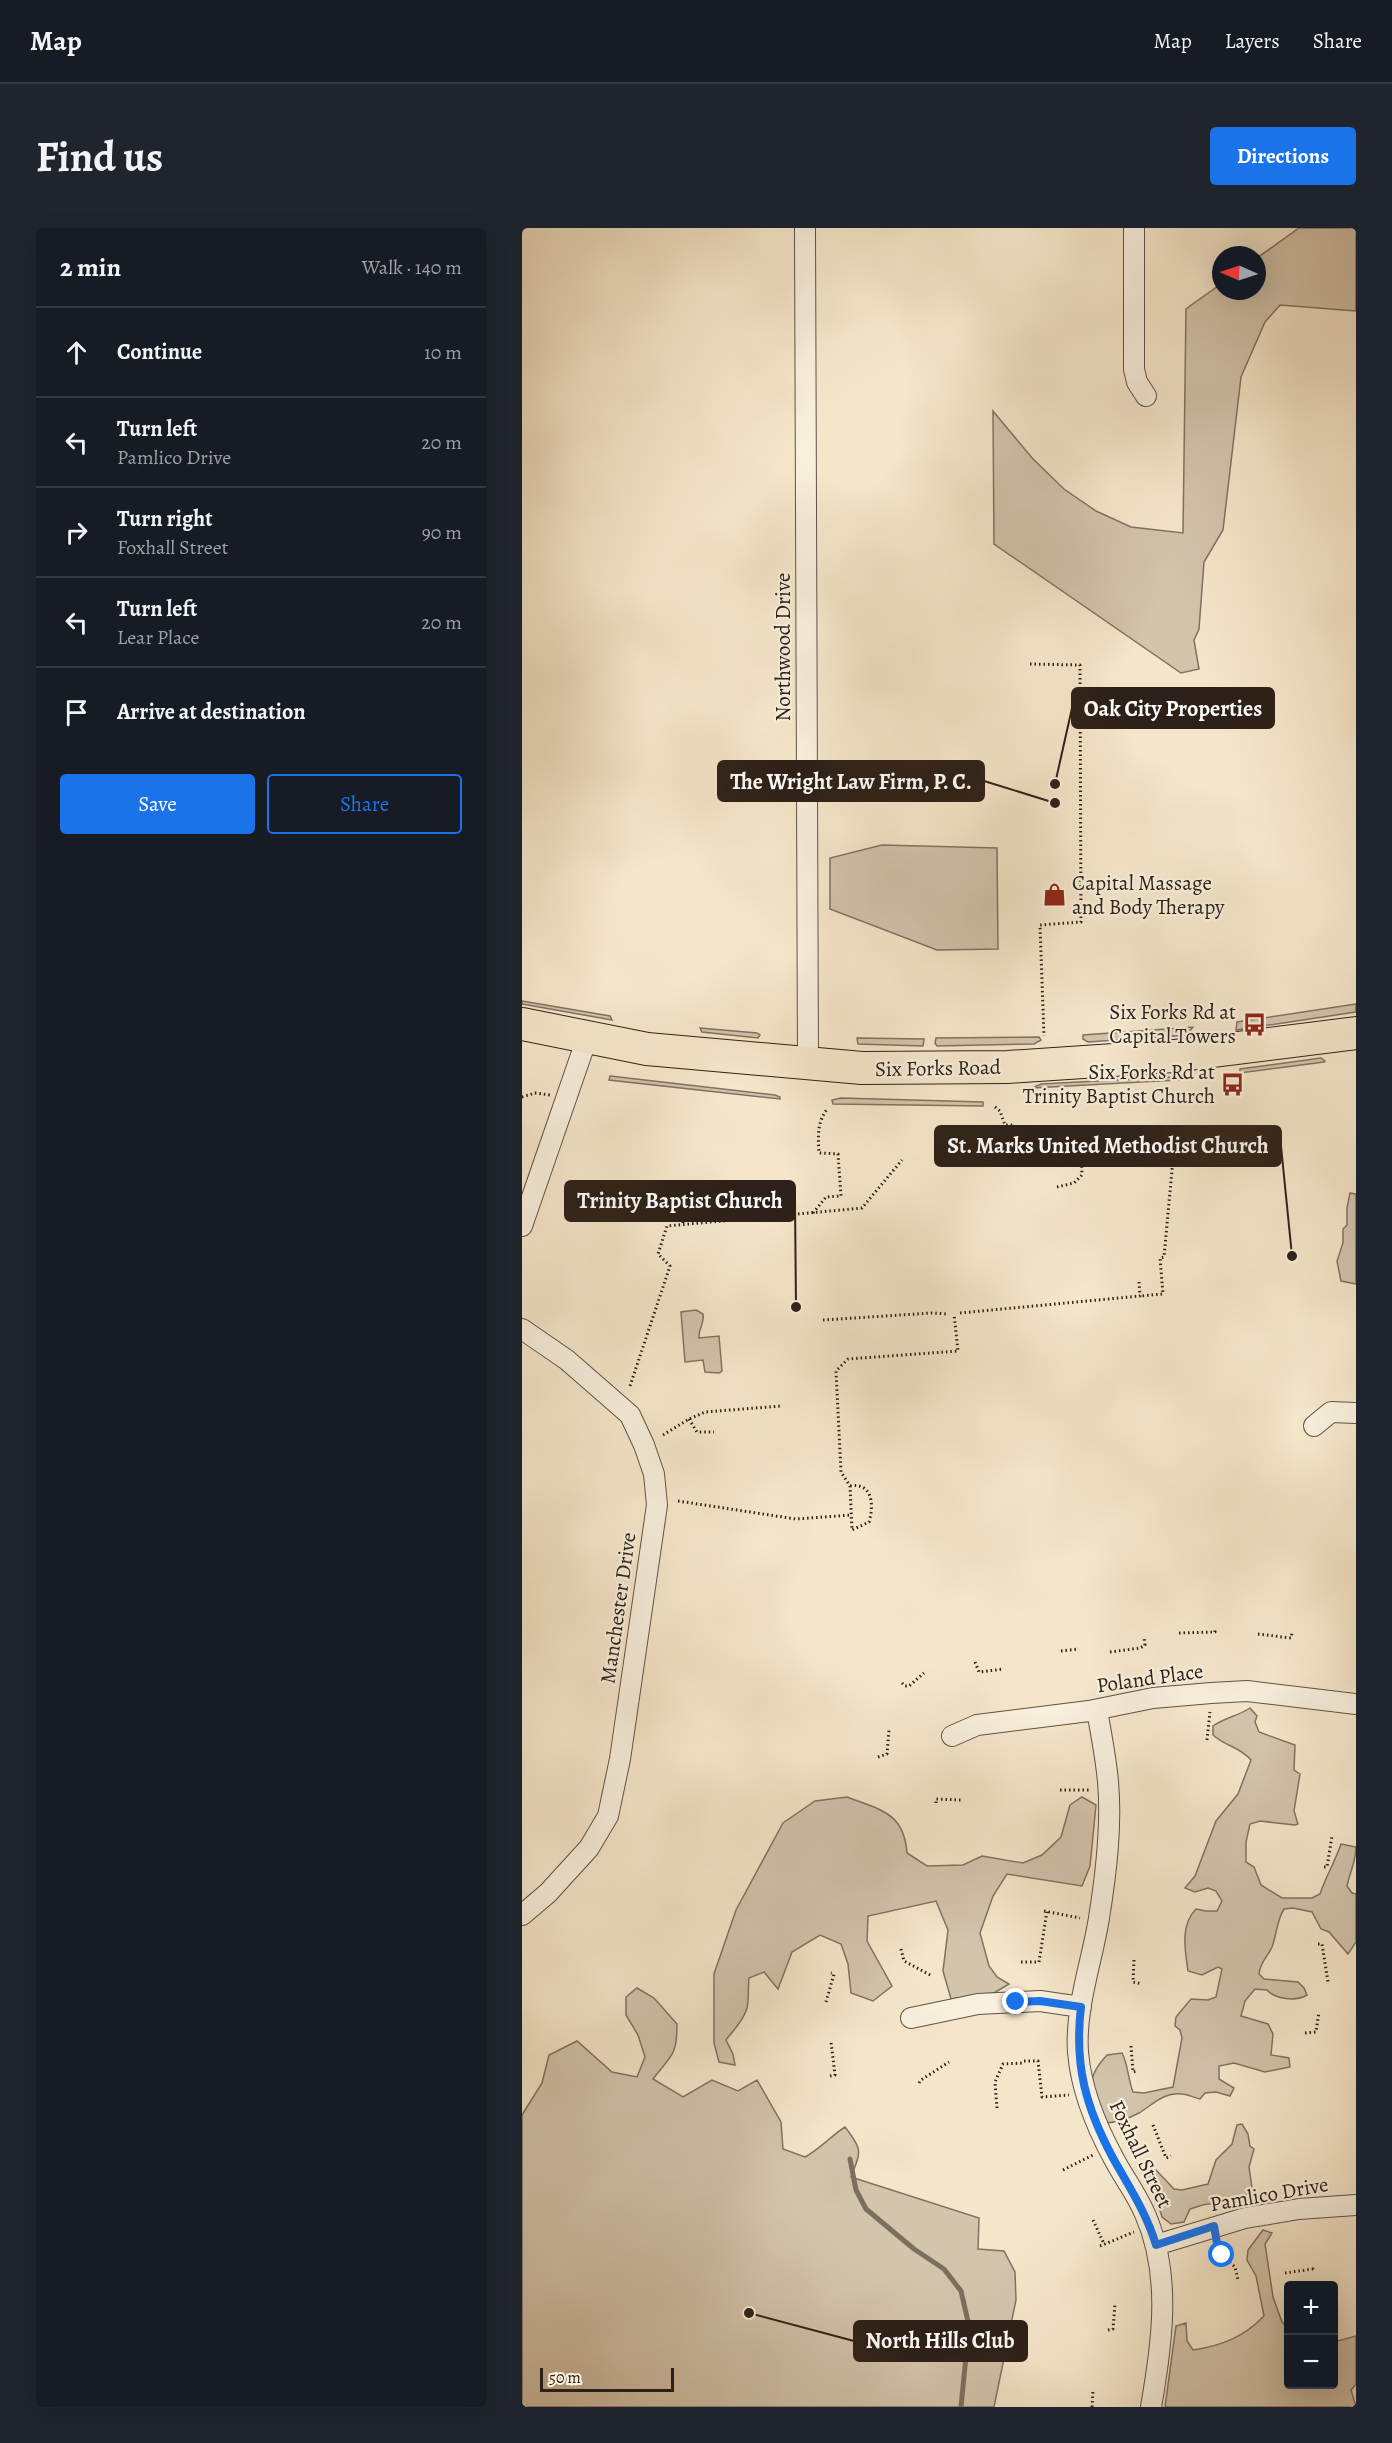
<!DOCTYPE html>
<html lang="en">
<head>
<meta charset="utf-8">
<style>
	body { margin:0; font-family:Alegreya,serif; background:#20242c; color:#f1f3f6 }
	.controls { position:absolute; right:18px; bottom:18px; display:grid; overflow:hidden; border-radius:6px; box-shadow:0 6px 24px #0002 }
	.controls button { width:54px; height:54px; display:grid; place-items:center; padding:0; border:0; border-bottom:2px solid #363941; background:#171b24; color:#f1f3f6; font:30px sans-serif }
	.compass { position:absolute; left:690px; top:18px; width:54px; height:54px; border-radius:50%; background:#171b24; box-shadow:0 6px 24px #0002; rotate:273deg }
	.scale { position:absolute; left:18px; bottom:15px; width:134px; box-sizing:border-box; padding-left:6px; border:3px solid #2d2018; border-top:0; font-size:16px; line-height:21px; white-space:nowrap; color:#2d2018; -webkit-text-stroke:4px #f8efdd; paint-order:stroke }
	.stop { position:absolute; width:18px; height:18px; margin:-14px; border:4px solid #1a73e8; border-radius:50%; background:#fff }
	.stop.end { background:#1a73e8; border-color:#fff; box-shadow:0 2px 6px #0008 }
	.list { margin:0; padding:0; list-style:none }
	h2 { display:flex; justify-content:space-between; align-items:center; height:78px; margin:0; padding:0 24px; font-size:26px }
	h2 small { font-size:20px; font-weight:400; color:#9ea1a6 }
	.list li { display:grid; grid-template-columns:39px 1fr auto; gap:18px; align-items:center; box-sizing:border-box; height:90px; padding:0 24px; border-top:2px solid #363941 }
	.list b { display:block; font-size:22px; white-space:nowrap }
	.list p { margin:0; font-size:20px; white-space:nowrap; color:#9ea1a6 }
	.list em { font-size:20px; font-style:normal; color:#9ea1a6 }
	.actions { display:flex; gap:12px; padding:18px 24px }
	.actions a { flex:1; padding:14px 0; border:2px solid #1a73e8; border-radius:6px; text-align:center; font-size:21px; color:#1a73e8 }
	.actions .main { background:#1a73e8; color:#fff }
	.icon { flex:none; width:33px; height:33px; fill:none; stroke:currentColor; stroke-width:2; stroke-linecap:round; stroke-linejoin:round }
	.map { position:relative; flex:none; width:834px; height:2179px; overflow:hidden; border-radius:6px }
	header { display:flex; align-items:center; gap:36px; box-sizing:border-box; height:84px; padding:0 30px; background:#171b24; border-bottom:2px solid #363941 }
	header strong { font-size:28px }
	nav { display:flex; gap:33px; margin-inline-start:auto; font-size:21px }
	.intro { display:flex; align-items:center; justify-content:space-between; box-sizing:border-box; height:144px; padding:0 36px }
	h1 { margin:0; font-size:42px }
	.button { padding:15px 27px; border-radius:6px; background:#1a73e8; color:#fff; font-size:21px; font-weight:700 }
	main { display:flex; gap:36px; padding:0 36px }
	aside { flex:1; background:#171b24; border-radius:6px; box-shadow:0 6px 24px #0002 }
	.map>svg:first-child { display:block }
</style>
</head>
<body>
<header>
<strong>Map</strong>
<nav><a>Map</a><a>Layers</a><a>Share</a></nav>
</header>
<div class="intro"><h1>Find us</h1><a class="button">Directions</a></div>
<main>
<aside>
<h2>2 min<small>Walk · 140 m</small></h2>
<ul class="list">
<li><svg class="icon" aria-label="ahead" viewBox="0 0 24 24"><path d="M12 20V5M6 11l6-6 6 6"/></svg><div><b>Continue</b></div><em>10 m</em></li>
<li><svg class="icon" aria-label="left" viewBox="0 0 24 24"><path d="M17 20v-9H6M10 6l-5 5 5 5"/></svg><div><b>Turn left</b><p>Pamlico Drive</p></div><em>20 m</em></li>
<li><svg class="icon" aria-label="right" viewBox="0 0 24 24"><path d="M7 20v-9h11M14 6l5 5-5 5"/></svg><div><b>Turn right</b><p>Foxhall Street</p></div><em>90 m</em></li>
<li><svg class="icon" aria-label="left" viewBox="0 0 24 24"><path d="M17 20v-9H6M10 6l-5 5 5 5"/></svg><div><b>Turn left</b><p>Lear Place</p></div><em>20 m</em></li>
<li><svg class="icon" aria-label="arrive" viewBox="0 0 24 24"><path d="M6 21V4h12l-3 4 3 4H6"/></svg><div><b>Arrive at destination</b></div></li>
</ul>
<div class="actions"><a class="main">Save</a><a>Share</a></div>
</aside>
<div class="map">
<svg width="834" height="2179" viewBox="0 0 834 2179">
	<rect width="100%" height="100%" fill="#f5e6ca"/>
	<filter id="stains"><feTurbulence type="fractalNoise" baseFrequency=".00333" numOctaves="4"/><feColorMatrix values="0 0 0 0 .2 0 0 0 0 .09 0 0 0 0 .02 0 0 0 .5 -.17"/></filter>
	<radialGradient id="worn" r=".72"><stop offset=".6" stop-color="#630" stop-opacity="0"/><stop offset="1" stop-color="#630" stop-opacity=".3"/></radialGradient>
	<!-- green -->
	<path fill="#d3c4ac" stroke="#807262" stroke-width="1.5" d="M777,0H834V83L758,77L743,94L719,149L701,302L682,334L677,401L672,412L677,441L659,445L472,316L471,183L511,231L542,261L574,283L609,299L661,305L664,81L699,56V63H735V30Z
		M360,617L475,620L476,721L415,722L308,681V630Z
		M0,773L88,788L90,792L0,776Z
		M834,776V784L714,802L715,794Z
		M671,799L665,807L566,814L561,811V807Z
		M178,800L235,805L238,807L236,810L180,804Z
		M517,809L519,812L512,816L415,818L413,815L414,810Z
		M335,810L402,811L401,818L336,816Z
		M799,830L803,833L802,834L718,845V841Z
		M88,848L253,867L258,869V871L87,852Z
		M651,849L657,852L510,860L519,856Z
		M319,870L461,874V878L311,876L310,872Z
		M828,965L834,966V1056L819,1053L815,1033L821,1015V1001L825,997V980Z
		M174,1082L181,1086C183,1095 176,1101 177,1110L197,1108L200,1143L197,1145L183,1144L181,1132L163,1134L159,1084Z
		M728,1480L735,1488L733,1494L737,1504L773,1517L772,1542L778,1546L772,1583L776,1596L773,1597L738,1593L728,1596L724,1614V1634L732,1639L739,1657L760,1670H790L798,1666C804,1648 813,1634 819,1616L834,1619C834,1634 828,1643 825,1658L830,1665L834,1666V1714L826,1726L807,1704L799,1701L790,1684L771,1680L762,1681C754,1694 755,1706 750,1719C745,1730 738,1734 737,1746L742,1751L776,1754L782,1760L785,1767C774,1774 753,1771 745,1762L733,1761L723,1773L719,1788L746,1796L751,1806L749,1827L767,1830L768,1839L743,1844L712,1835L697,1838V1851L712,1860L708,1868L694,1864L683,1865L678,1871C672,1870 666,1866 660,1866C641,1864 632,1876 617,1885C606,1891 596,1894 584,1895C571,1864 559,1855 585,1827L600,1825C606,1836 606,1851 611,1864L622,1865L651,1859L660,1810L658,1802L653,1798L654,1789L669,1771L686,1772L694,1769L700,1741L696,1739L680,1747L666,1743C663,1722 658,1697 674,1681L684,1683H695L700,1673L694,1663L686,1660L673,1664L663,1660L673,1648L694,1593L716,1566L729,1532C717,1518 704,1519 691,1507V1498C702,1490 716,1488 728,1480Z
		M325,1569C358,1582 382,1584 385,1625L405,1638L441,1637L460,1628L501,1635L520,1627L539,1609L548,1577L560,1569L574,1577L568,1638L560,1658L485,1646L471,1668L458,1705L467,1738L475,1749L487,1756L472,1765L429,1771L421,1743L426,1702L414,1673L346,1688L345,1713L370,1758L351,1773L329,1765L326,1736L319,1716L298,1707L270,1724L256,1761L242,1744L227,1750C226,1759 227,1772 225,1780C222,1792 211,1803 204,1812L211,1826L213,1837L197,1834L192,1815V1746L214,1682L261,1595L293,1573Z
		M115,1760L132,1770L155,1796C155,1829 149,1827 131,1851L161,1869L190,1852L216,1863L235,1852L259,1894L261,1921L283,1929C298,1921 309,1908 323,1899C341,1922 339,1923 329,1949L457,1990L456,2021L482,2023L493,2044L494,2072L472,2179H0V1887L20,1855L27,1827L55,1813L90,1844L115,1849L123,1829L116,1807L104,1787V1769Z
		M720,1896L726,1906L728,1918L732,1921L727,1939L730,1960C717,1978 708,1974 687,1976C681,1976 675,1979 668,1981L662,1994L649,1996L640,1989L633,1965L622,1951L634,1942L652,1961L660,1962L686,1956L694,1932L710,1916L715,1897Z
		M741,2002L750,2005L743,2016L751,2069L760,2094L766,2100V2156H812V2114L834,2108V2156L829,2162L834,2179H643L654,2098L664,2095L665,2113L671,2122C699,2118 722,2109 742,2088L734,2048L725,2032L726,2022Z"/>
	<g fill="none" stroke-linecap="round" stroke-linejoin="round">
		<!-- stream -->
		<path stroke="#7c6f5e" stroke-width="5" d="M328,1931L334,1962L344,1981L392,2021L422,2041L439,2063L447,2098L439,2179"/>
		<defs>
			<path id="street" d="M283,0L286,837
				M612,0V141L615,154L624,168
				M0,998L65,810
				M0,1101L45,1132L108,1187L122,1217L132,1246L135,1277L98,1531L86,1588L67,1620L26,1665L0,1687
				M792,1198L809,1184L834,1185
				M575,1482C579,1506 584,1530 586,1554C590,1598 584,1646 577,1690C570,1734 553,1779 556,1824C559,1862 574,1898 592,1931C602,1950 615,1967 623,1986C650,2047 640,2116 629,2179
				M430,1508L455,1497L567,1483L631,1470L689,1465L725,1463L834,1476
				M389,1790L456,1776L518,1773L559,1779
				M634,2017L723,1990L777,1981L834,1977"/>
			<path id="primary" d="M0,796L125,821L340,840L486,839L652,828L834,805"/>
		</defs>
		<!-- street casing -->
		<use href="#street" stroke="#5f5244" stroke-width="22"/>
		<!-- primary casing -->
		<use href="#primary" stroke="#2d2018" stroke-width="34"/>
		<!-- path -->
		<path stroke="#2d2018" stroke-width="3" stroke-dasharray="1.5 3" stroke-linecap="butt" d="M508,436L558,437L559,694L518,697L522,808
			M0,869L13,865L28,867
			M473,879L478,883L483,897H492
			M535,959L552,955L560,947L559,923L648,916L651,931L642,1029L638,1030L641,1066L618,1068
			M160,967L161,995
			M291,985L304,969L319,968L316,926L297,925C296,907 295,894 306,880
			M276,986L340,980L380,932
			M202,993L201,978L206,977L230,989
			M438,1085L618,1068L617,1054
			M301,1092L410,1085L425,1086
			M108,1158L148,1038L136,1026L145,998L256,988
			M167,1191L175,1204H192
			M141,1207L167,1191L183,1184L259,1178
			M328,1258C351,1254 352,1278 347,1294L330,1302L328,1258L319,1244L314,1143L326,1131L436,1123L432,1086
			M156,1273L274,1291L329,1287
			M657,1405L693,1404V1400
			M736,1406L769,1410L770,1405
			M539,1423L557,1421
			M588,1424L618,1420L623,1417L622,1409
			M453,1434L457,1444L482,1441
			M380,1455L383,1458H387L402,1445
			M685,1512L688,1484
			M356,1529L365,1526L367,1502
			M538,1562H569
			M414,1575V1571L439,1572
			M802,1639H805L810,1608
			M522,1683L558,1690
			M796,1716H800L806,1754
			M379,1721L382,1733L410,1748
			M612,1732L611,1754L620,1756
			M499,1734H517L525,1683
			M304,1774L312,1746L309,1745
			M783,1805L794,1804L797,1784
			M609,1818L611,1844L615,1843
			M502,1833H516L520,1869L547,1867
			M308,1848L313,1847L309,1814
			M397,1855L399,1852L427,1834
			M475,1880L473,1854L481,1836L502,1835
			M631,1897L644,1930L649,1928
			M541,1942L571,1927
			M571,1992L582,2016
			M695,2016L700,2027L713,2039L716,2052
			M578,2018L612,2004
			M763,2045L791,2041V2044
			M586,2102L591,2101L593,2076
			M570,2179L571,2162"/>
		<!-- street -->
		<use href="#street" stroke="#f8efdd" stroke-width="20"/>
		<!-- primary -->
		<use href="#primary" stroke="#f5e6ca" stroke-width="32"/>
	</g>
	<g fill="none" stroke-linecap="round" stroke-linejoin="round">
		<!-- route -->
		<path stroke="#1a73e8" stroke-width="8" d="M494,1774L518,1773L559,1779C552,1837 564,1880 591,1930C607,1959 624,1984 634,2017L692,1998L696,2021L700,2027"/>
	</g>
	<!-- icons -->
	<defs>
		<symbol id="shop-bare" viewBox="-9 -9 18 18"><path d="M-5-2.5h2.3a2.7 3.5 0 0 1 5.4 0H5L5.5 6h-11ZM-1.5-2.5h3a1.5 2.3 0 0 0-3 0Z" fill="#8f2418" stroke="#f8efdd" stroke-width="2.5" paint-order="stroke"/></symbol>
		<symbol id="bus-bare" viewBox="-9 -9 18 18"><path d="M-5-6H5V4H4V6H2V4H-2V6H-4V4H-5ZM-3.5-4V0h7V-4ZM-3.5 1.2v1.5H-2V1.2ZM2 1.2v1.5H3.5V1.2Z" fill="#8f2418" stroke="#f8efdd" stroke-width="2.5" paint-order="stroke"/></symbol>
	</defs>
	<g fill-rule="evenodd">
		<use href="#shop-bare" x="516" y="650" width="33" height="33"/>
		<use href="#bus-bare" x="716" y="780" width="33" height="33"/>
		<use href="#bus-bare" x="694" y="840" width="33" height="33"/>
	</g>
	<g text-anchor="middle" stroke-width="4.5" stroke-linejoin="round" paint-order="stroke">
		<!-- street labels -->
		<g font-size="21" fill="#2d2018" stroke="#f8efdd">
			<text transform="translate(261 419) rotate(-90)" y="7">Northwood Drive</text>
			<text transform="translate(416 840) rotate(-1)" y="7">Six Forks Road</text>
			<text transform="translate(96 1380) rotate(-82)" y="7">Manchester Drive</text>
			<text transform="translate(628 1450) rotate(-8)" y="7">Poland Place</text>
			<text transform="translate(619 1926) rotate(64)" y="7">Foxhall Street</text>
			<text transform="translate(747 1966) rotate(-10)" y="7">Pamlico Drive</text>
		</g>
		<!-- poi labels -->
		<g font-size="21" fill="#2d2018" stroke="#f8efdd" text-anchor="end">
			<text x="550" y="662" text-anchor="start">Capital Massage<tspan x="550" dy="24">and Body Therapy</tspan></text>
			<text x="714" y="791">Six Forks Rd at<tspan x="714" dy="24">Capital Towers</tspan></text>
			<text x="693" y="851">Six Forks Rd at<tspan x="693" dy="24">Trinity Baptist Church</tspan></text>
		</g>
	</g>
	<!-- callouts -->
	<path fill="none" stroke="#2d2018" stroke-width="2" d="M533 556L550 480M533 575L462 553M770 1028L759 918M274 1079L273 973M227 2085L332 2113"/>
	<g fill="#2d2018" stroke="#f8efdd" stroke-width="2">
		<circle cx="533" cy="556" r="6"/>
		<circle cx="533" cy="575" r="6"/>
		<circle cx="770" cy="1028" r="6"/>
		<circle cx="274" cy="1079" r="6"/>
		<circle cx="227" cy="2085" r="6"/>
	</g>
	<g fill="#2d2018" stroke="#2d2018" stroke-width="2">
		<rect x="550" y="460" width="202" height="40" rx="6"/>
		<rect x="196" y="533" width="266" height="40" rx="6"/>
		<rect x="413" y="898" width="346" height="40" rx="6"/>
		<rect x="43" y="953" width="230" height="40" rx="6"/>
		<rect x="332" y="2093" width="173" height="40" rx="6"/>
	</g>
	<g font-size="22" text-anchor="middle" font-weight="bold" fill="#fff">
		<text x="651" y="488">Oak City Properties</text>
		<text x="329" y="561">The Wright Law Firm, P. C.</text>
		<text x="586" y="925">St. Marks United Methodist Church</text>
		<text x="158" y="980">Trinity Baptist Church</text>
		<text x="418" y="2120">North Hills Club</text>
	</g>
	<rect width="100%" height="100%" filter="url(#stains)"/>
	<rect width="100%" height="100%" fill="url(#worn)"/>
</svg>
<div class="controls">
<button>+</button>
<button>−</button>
</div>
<svg class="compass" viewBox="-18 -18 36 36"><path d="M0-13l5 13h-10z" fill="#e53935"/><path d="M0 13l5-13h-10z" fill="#9ea1a6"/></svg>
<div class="scale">50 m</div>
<div class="stop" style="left:700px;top:2027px"></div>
<div class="stop end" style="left:494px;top:1774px"></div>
</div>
</main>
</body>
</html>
